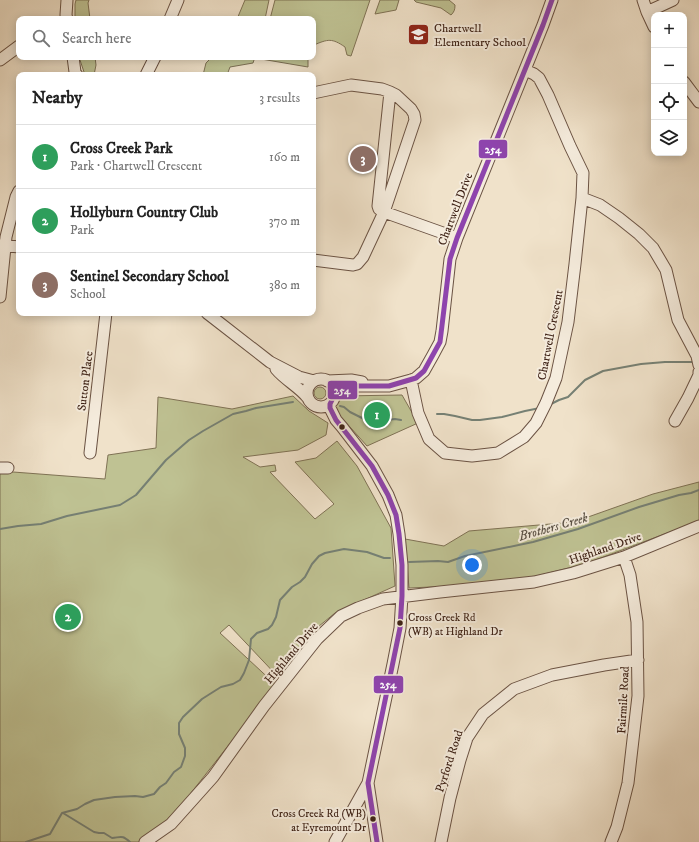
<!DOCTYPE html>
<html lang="en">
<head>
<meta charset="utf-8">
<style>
	body { margin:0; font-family:"IM FELL DW Pica",serif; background:#f2f2f2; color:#222 }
	.controls { position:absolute; right:12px; top:12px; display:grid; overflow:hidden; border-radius:8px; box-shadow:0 2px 10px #0003 }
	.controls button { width:36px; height:36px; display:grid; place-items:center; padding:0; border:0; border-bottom:1px solid #e0e0e0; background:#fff; color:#222; font:20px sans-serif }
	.you { position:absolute; left:472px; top:565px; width:14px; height:14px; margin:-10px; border:3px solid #fff; border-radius:50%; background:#1a73e8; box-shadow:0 0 0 6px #1a73e833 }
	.badge { display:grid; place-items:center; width:26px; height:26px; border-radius:50%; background:#d93025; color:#fff; font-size:13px; font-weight:700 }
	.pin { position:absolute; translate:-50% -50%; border:2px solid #fff; box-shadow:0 1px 4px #0006 }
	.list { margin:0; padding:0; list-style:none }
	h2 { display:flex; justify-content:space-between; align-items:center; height:52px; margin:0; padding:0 16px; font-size:17px }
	h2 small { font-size:13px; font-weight:400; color:#767676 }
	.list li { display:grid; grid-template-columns:26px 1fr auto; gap:12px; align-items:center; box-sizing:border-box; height:64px; padding:0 16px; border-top:1px solid #e0e0e0 }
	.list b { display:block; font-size:15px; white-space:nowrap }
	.list p { margin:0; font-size:13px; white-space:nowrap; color:#767676 }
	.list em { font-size:13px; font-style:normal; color:#767676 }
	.icon { flex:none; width:22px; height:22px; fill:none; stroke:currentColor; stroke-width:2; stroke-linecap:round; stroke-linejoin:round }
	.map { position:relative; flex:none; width:699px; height:842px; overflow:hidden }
	.search { position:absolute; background:#fff; box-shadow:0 2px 10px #0003; left:16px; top:16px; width:300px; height:44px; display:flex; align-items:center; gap:10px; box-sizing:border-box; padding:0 14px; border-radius:8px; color:#767676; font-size:15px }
	.panel { position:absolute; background:#fff; box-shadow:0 2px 10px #0003; left:16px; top:72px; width:300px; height:244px; border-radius:8px }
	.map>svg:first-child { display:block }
</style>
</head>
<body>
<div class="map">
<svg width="699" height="842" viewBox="0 0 699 842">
	<rect width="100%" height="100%" fill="#f0e2ca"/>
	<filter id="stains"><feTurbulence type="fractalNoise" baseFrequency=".005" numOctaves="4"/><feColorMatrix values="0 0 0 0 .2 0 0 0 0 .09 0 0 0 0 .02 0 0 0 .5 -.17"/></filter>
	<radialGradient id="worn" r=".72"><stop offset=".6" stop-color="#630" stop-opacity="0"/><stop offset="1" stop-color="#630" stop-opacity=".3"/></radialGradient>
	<!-- green -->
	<path fill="#bfc293" stroke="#7f7255" d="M76,0H89L88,3L90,19H75V4Z
		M245,0H269L265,19H237Z
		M275,0H370L351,56L347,55L345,47C332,38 328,39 314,45L313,47V19H270Z
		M380,0H399L396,10L375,14Z
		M414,0H449L455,5C455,10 454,12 451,15L441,8L416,2Z
		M79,57H95L96,65L94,75H85Z
		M212,57H255L253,63L230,67L227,75H203L206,63Z
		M261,57H308V67L261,59Z
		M314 393a6 6 0 1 1 12 0a6 6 0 1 1-12 0Z
		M402,395L418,423L367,446L333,408C333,402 335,399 340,396Z
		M293,396L309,411L328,423L326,435L298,450L243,457L260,467L275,465L276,471L270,472L315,519L334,504L295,462L316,458L337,441L357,466L391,528L395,586L335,613L313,631L280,679L229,625L220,633L276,685L187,798L155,833L139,842H0V471L105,479L108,455L156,448L158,397L232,409Z
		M699,482V521L585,564L532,577L452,586L409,588L405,539L444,546L469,531L574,522L653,494Z"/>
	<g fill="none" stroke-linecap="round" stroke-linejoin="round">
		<!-- stream -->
		<path stroke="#768074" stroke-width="2" d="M551,404L559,400L568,397L585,380L603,371L641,364L665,362H692
			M340,406L344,407L350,412L370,422L395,419L401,420
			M437,414H444L455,416L472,420H480L502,417L525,411L540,408
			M0,529L18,526L41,524L67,516L120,505L136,495L166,460L189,440L203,431L233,414L246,411L256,408L293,402
			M409,562L438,561L448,562L465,556L533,542L578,529L639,507L679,495L691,493L699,490
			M63,813L94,832L99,833H104L112,838C122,837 122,835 130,842
			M26,842L50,834L62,813L77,809L85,804L94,800L115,797L135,796L143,797L154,794L160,787L166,783L174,772L181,767L185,756V748L179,734V723L183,717L202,699L213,692L221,687L233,684L240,680L244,673L249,660L251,639L257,633L268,629L272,625L276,617L280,600L292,587L300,582L305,577L312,564L319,556L325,553L344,549L367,552L384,558H390"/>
		<defs>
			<path id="minor" d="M643,0L647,12L654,27
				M647,12L673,0
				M67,19L66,15L67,0
				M170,19L178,0
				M73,57L75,72L77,75
				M0,60L19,46
				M146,75L155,57
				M684,82L699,102
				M390,92L378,206L379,209L384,212L457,238
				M313,93L351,85L382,89L390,92L396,95L411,109L414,114L415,120L384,212L363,257L357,264L353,265L313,260
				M582,198L600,205L619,218L639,234L653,248L666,270L678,320L697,356L699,365
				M0,245L19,247
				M0,297L6,237L16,197L19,191
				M207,313L270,362L299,377L314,381
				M276,369C285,380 298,386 307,397
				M307 393a14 14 0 1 1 28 0a14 14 0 1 1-28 0Z
				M411,380L418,413L429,439L445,453L472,456L498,453L524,437L536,423L546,403L556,378L568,322L575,264L582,198L583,173L570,146L548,95L539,78L534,74L525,70
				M327,381L351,380L362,382
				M334,396L344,389L354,386H389L411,380L416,378L424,371L433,355L440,342L442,331L450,259L457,238L543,25L552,0
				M330,404V408L336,420L342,427L372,466L388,495L396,515L399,534L402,565V596L400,628L393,664L368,783L335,842
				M675,421L688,398L699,375V372
				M90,453L106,313
				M0,468H8
				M368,783L377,842
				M145,842L171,824L213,777L264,706L317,639L341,616L358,608L383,599L440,592L534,582L573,573L624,557L699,526
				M441,842L450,798L460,760L467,738L483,714L514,689L552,675L604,665L638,660
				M611,842L617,827L628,783L638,696L637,622L630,575L624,557"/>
		</defs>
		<!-- minor casing -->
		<use href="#minor" stroke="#6b5344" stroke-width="13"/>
		<!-- minor -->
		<use href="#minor" stroke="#f5ecdd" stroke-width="11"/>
		<defs>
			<path id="bus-1" d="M377,842L368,783L400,628L402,596V565L399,534L396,515L388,495L372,466L336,420L330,408V404L334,396L344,389L354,386H389L416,378L424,371L440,342L450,259L457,238L543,25L552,0"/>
		</defs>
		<!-- bus-1 casing -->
		<use href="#bus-1" stroke="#f5ecdd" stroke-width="8"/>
		<!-- bus-1 -->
		<use href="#bus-1" stroke="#8e44ad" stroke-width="5"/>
	</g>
	<!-- icons -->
	<defs>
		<symbol id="school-square" viewBox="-11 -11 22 22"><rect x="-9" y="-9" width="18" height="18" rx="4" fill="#8f2418" stroke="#f5ecdd"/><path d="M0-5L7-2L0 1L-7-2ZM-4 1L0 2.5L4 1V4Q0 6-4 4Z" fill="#fff"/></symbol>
	</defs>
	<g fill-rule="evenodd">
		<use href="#school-square" x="406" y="22" width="25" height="25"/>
	</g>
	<!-- markers -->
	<g fill="#3f2317" stroke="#f5ecdd" stroke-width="1.5">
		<circle cx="342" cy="427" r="3.5"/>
		<circle cx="400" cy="623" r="3.5"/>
		<circle cx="373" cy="819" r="3.5"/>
	</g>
	<g text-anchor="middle" stroke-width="4" stroke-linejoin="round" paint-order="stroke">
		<!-- bus labels -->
		<g font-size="11" fill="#3f2317" stroke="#f5ecdd" text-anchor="start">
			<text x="408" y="621">Cross Creek Rd<tspan x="408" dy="14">(WB) at Highland Dr</tspan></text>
			<text x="366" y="817" text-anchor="end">Cross Creek Rd (WB)<tspan x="366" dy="14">at Eyremount Dr</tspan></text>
		</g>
		<!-- poi labels -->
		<g font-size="12" fill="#3f2317" stroke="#f5ecdd" text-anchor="start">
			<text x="434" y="32">Chartwell<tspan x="434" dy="14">Elementary School</tspan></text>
		</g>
		<!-- street labels -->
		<g font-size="12" fill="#3f2317" stroke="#f5ecdd">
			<text transform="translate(455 209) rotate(-69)" y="4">Chartwell Drive</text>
			<text transform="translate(550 335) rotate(-79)" y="4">Chartwell Crescent</text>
			<text transform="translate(85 381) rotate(-83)" y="4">Sutton Place</text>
			<text transform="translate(605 548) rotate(-19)" y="4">Highland Drive</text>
			<text transform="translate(291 653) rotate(-50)" y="4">Highland Drive</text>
			<text transform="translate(623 700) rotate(-87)" y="4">Fairmile Road</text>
			<text transform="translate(449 761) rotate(-72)" y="4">Pyrford Road</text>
		</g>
		<!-- water labels -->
		<g font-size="13" font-style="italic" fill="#5b5246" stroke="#f5ecdd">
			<text transform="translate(553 526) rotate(-16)" y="5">Brothers Creek</text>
		</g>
	</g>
	<g stroke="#f5ecdd" stroke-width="1.5">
		<rect x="478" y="139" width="30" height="20" rx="4" fill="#8e44ad"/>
		<rect x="327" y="380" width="31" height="20" rx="4" fill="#8e44ad"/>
		<rect x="373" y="675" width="31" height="19" rx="4" fill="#8e44ad"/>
	</g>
	<g font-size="11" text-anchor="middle" font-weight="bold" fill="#fff">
		<text x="493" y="153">254</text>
		<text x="342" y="394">254</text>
		<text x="388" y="688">254</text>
	</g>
	<rect width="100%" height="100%" filter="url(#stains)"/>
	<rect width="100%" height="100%" fill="url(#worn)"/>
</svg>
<div class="controls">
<button>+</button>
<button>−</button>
<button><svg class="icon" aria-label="locate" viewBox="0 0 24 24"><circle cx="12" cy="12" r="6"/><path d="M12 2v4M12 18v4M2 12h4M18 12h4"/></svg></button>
<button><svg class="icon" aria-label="layers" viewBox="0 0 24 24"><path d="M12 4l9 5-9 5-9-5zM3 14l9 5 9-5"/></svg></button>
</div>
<div class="you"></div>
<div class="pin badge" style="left:377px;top:415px;background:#2e9e5b">1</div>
<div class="pin badge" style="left:68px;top:617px;background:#2e9e5b">2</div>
<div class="pin badge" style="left:363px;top:159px;background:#8d6e63">3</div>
<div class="search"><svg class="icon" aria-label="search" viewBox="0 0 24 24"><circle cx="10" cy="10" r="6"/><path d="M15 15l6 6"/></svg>Search here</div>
<section class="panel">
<h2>Nearby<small>3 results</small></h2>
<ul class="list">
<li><span class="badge" style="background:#2e9e5b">1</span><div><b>Cross Creek Park</b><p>Park · Chartwell Crescent</p></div><em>160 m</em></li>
<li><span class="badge" style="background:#2e9e5b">2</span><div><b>Hollyburn Country Club</b><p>Park</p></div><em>370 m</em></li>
<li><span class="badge" style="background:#8d6e63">3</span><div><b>Sentinel Secondary School</b><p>School</p></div><em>380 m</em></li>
</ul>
</section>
</div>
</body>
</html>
